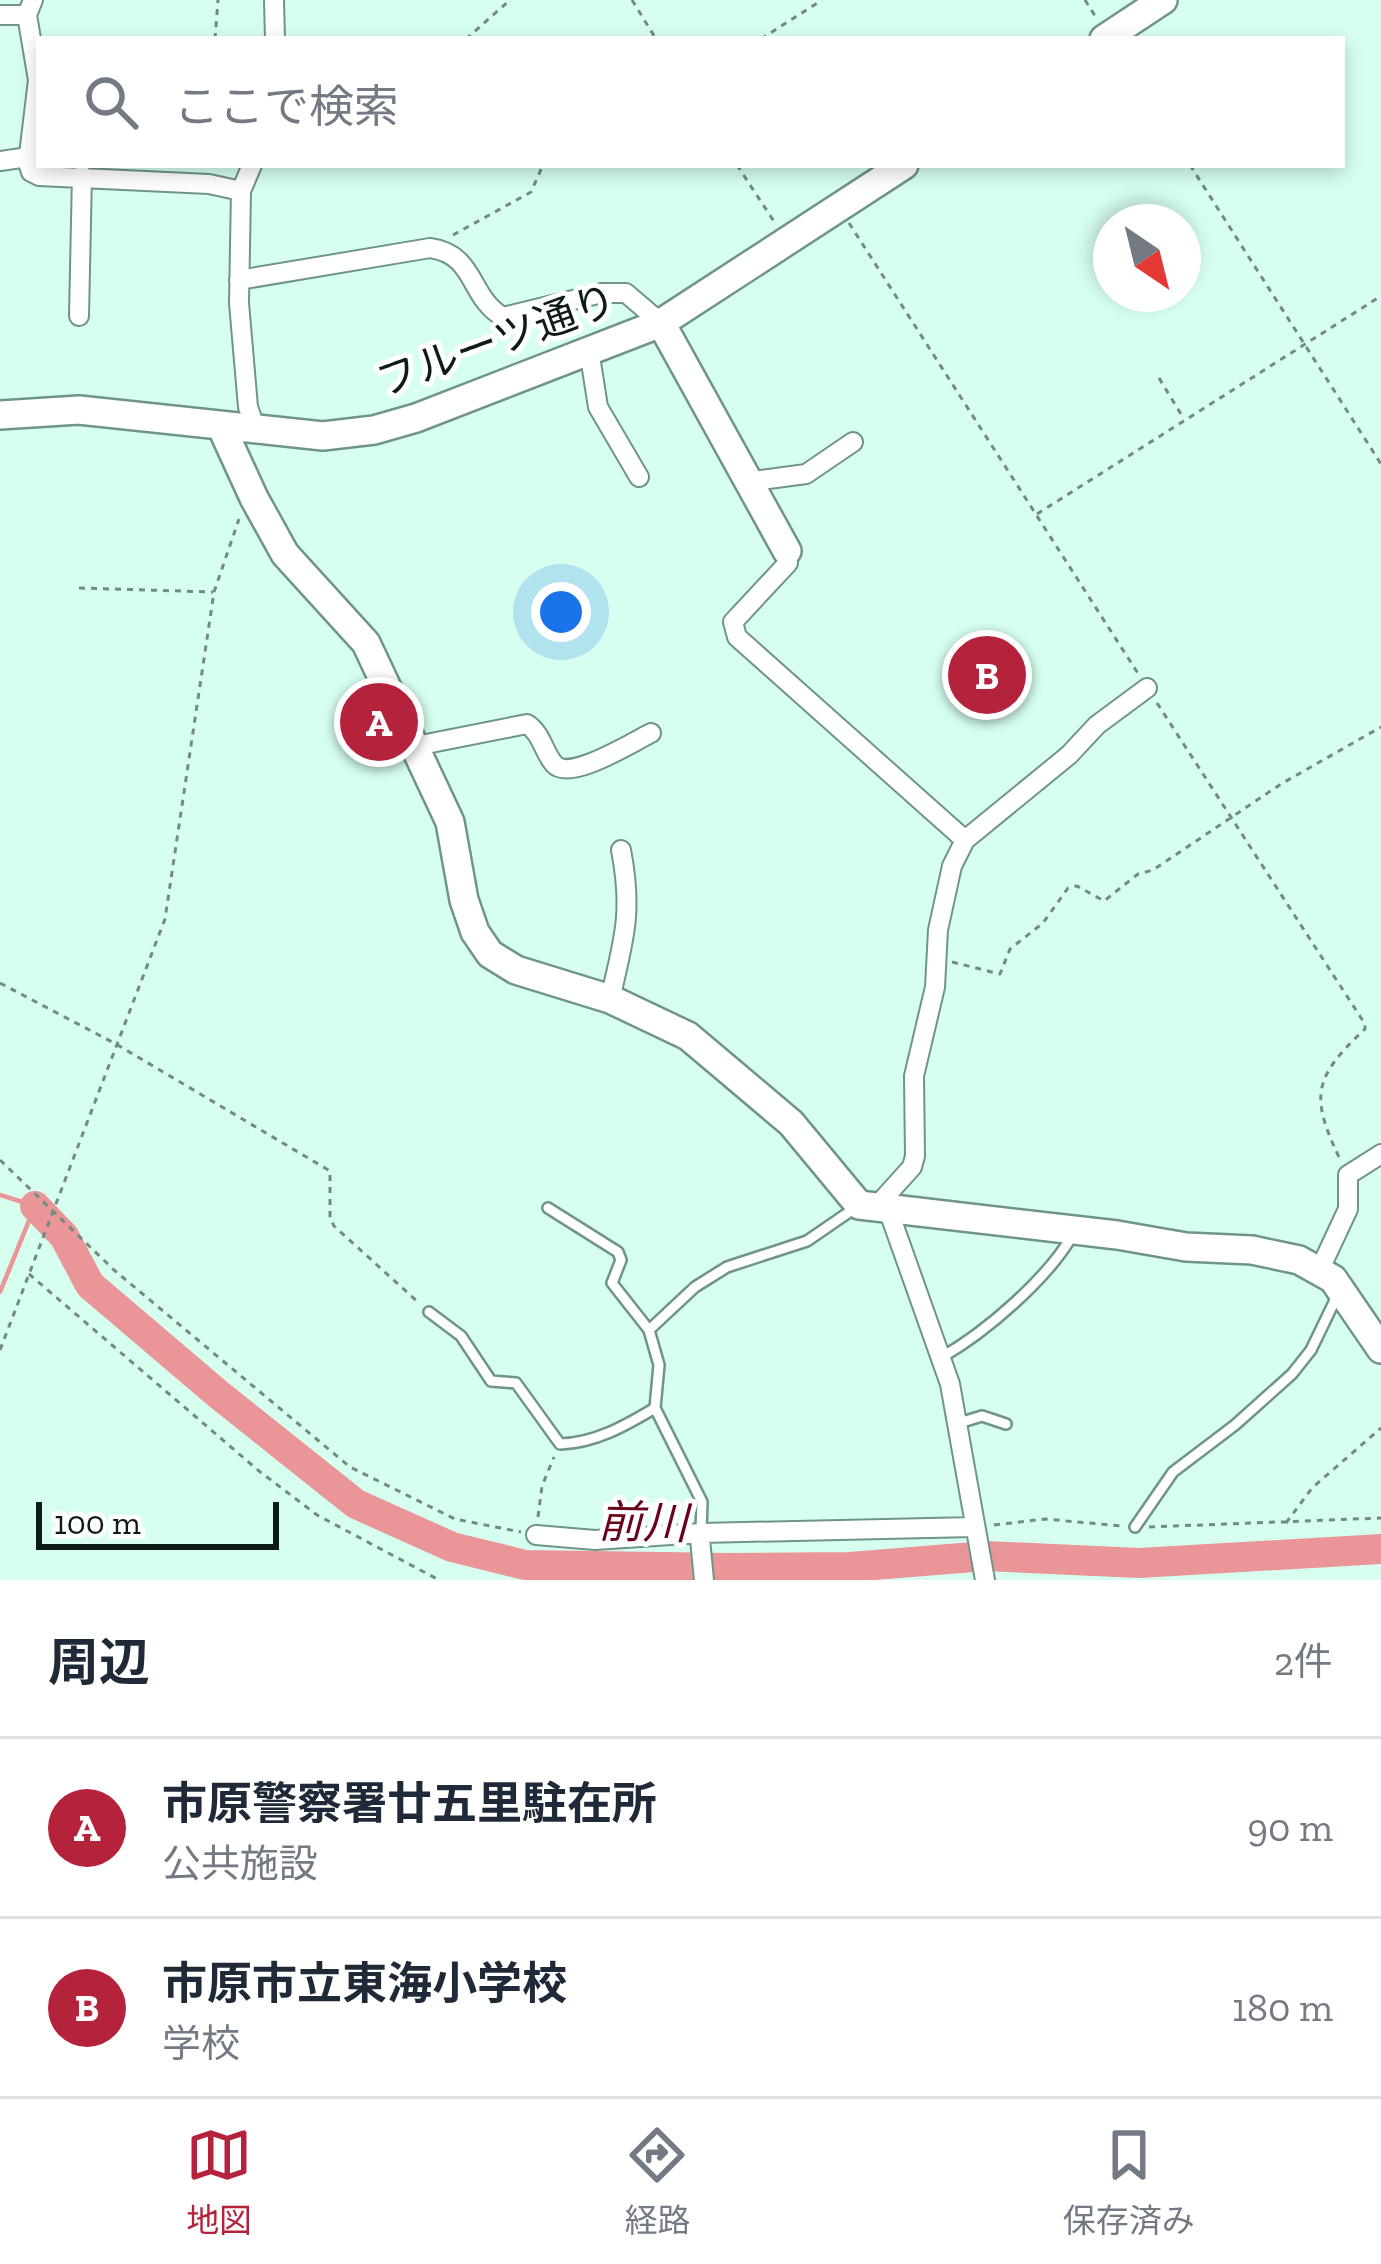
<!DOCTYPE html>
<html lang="ja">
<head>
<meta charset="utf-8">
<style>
	body { margin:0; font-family:"Zilla Slab","Noto Sans JP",serif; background:#f2f2f3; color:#1f2937 }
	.compass { position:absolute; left:1093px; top:204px; width:108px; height:108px; border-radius:50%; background:#fff; box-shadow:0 6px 18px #0003; rotate:145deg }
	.scale { position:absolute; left:36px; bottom:30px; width:243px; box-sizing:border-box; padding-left:12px; border:6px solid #0d1c17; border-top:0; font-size:33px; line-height:42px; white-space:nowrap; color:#0d1c17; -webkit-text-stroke:9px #fff; paint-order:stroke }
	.you { position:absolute; left:561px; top:612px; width:42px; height:42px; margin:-30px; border:9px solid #fff; border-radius:50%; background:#1a73e8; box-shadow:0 0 0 18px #1a73e833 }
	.badge { display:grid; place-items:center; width:78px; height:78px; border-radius:50%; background:#b5223c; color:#fff; font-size:39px; font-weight:700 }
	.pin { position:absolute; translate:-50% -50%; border:6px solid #fff; box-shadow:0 3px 12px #0006 }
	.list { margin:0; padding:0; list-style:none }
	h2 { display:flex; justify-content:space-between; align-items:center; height:156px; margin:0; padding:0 48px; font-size:51px }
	h2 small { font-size:39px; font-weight:400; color:#747a83 }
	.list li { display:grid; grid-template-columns:78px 1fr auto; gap:36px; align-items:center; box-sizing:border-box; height:180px; padding:0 48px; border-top:3px solid #e0e1e3 }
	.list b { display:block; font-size:45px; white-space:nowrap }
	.list p { margin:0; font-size:39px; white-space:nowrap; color:#747a83 }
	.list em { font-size:39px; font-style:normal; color:#747a83 }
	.icon { flex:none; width:66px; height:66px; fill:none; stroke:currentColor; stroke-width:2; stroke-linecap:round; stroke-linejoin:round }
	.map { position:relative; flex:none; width:1381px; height:1580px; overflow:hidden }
	.search { position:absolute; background:#fff; box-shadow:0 6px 18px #0003; left:36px; right:36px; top:36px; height:132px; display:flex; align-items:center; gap:30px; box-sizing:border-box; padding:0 42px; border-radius:0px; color:#747a83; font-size:45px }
	.sheet { height:516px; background:#fff }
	nav { display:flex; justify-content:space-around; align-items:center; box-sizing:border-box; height:168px; border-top:3px solid #e0e1e3; background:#fff; font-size:33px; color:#747a83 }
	nav a { display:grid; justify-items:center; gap:6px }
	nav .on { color:#b5223c }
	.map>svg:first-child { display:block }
</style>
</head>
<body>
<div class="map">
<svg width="1381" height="1580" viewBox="0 0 1381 1580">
	<rect width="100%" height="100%" fill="#d7fff0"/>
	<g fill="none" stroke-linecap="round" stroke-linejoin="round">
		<!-- stream -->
		<path stroke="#ea9598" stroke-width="4.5" d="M0,1195L35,1206L0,1292"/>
		<!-- river -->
		<path stroke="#ea9598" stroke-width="30" d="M35,1206L64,1236L90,1285L218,1394L356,1504L452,1547L525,1565L730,1568L850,1567L986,1556L1139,1563L1381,1549"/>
		<defs>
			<path id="lane" d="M548,1208L618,1252L621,1260L612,1283L649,1330
				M429,1312L461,1336L491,1381L516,1383L560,1444C595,1443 625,1426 655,1408
				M942,1357C986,1332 1047,1279 1072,1236
				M959,1423L982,1416L1006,1424
				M1135,1527L1173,1472L1235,1425L1292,1374L1311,1350L1338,1294
				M701,1531L702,1502L655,1408L659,1365L649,1330L695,1287L727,1267L807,1241L855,1208"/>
			<path id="street" d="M33,0L27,15L38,80L28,163L31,172L39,176L209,184L241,191
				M274,0L275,39
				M0,15H27
				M0,161L28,157
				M252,165L241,191L239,303L248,407L256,430
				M239,280L430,248C476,254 469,298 503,317L602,293H626L661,323
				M79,316L82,175
				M589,350L598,407L639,477
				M746,482L806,474L853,442
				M787,551L788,563L733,622L737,637L965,840
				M416,746L527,724C542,734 543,751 554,764C569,782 633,742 651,733
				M610,999C624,939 633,912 621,850
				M1320,1269L1348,1209V1175L1381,1154
				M536,1535L595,1540L701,1533L974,1527
				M700,1539L704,1580
				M985,1580L950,1384L884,1198L912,1167L915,1156L914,1076L935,987L938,930L952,866L965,840L1069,755L1097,725L1147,688"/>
			<path id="secondary" d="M1104,39L1163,0
				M661,323L787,551
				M0,415L79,410L323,436L374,430L416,418L661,323L904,165
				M221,426L254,498L285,554L366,643L450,822L464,900L475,932L490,954L516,970L610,999L688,1036L791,1123L859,1205L1117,1235L1186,1247L1252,1250L1299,1260L1333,1279L1381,1349"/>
		</defs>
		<!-- lane casing -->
		<use href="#lane" stroke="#709588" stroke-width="14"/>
		<!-- street casing -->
		<use href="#street" stroke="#709588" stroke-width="22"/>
		<!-- secondary casing -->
		<use href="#secondary" stroke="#709588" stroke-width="32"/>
		<!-- path -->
		<path stroke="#718c82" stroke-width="3" stroke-dasharray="6 6" stroke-linecap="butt" d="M632,0L656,39
			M1085,0L1097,19
			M215,39L218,0
			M466,39L510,0
			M761,39L822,0
			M737,165L775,223
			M1190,165L1381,464
			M849,223L1139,675
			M453,235L531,192L543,165
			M1159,378L1184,419
			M1037,514L1381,296
			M79,588L213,592
			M1157,703L1365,1024V1029C1315,1076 1309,1095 1339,1157
			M952,962L1000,974L1010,949L1043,923L1068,888L1077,886L1104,901L1138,874L1153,870L1281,784L1381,727
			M0,983L116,1044L330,1171V1217L334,1226L419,1303
			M0,1160L114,1270L350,1467L455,1519L521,1532
			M29,1274L259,1471L317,1515L439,1580
			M0,1350L165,919L214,592L239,519
			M538,1517L542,1486L554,1457
			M1286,1523L1312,1488L1381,1428
			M994,1525L1045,1519L1122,1526
			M1149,1527L1381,1518"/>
		<!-- lane -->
		<use href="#lane" stroke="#fff" stroke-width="9"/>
		<!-- street -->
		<use href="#street" stroke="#fff" stroke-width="18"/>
		<!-- secondary -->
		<use href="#secondary" stroke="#fff" stroke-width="27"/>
	</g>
	<g text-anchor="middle" stroke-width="10" stroke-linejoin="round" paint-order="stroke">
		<!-- street labels -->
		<g font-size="42" fill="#0d1c17" stroke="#fff">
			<text transform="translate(496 340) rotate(-20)" y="15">フルーツ通り</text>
		</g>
		<!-- water labels -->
		<g font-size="45" font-style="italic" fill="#6a021b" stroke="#fff">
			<text transform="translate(643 1522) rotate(1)" y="16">前川</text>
		</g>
	</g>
</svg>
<svg class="compass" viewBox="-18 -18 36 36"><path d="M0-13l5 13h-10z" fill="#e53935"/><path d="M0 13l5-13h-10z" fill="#747a83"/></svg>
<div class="scale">100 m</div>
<div class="you"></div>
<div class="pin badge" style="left:379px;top:722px">A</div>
<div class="pin badge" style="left:987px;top:675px">B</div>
<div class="search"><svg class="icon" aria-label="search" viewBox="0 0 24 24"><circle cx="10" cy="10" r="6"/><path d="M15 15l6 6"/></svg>ここで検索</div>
</div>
<section class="sheet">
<h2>周辺<small>2件</small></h2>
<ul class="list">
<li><span class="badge">A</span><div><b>市原警察署廿五里駐在所</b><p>公共施設</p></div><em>90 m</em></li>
<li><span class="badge">B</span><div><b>市原市立東海小学校</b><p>学校</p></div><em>180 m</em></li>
</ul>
</section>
<nav>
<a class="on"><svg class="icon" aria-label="map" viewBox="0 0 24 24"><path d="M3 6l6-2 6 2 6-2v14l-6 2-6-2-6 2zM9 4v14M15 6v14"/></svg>地図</a>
<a><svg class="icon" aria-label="directions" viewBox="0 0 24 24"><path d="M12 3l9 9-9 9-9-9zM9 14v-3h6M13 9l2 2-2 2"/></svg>経路</a>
<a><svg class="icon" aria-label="saved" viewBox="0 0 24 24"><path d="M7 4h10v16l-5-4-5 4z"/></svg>保存済み</a>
</nav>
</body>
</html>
